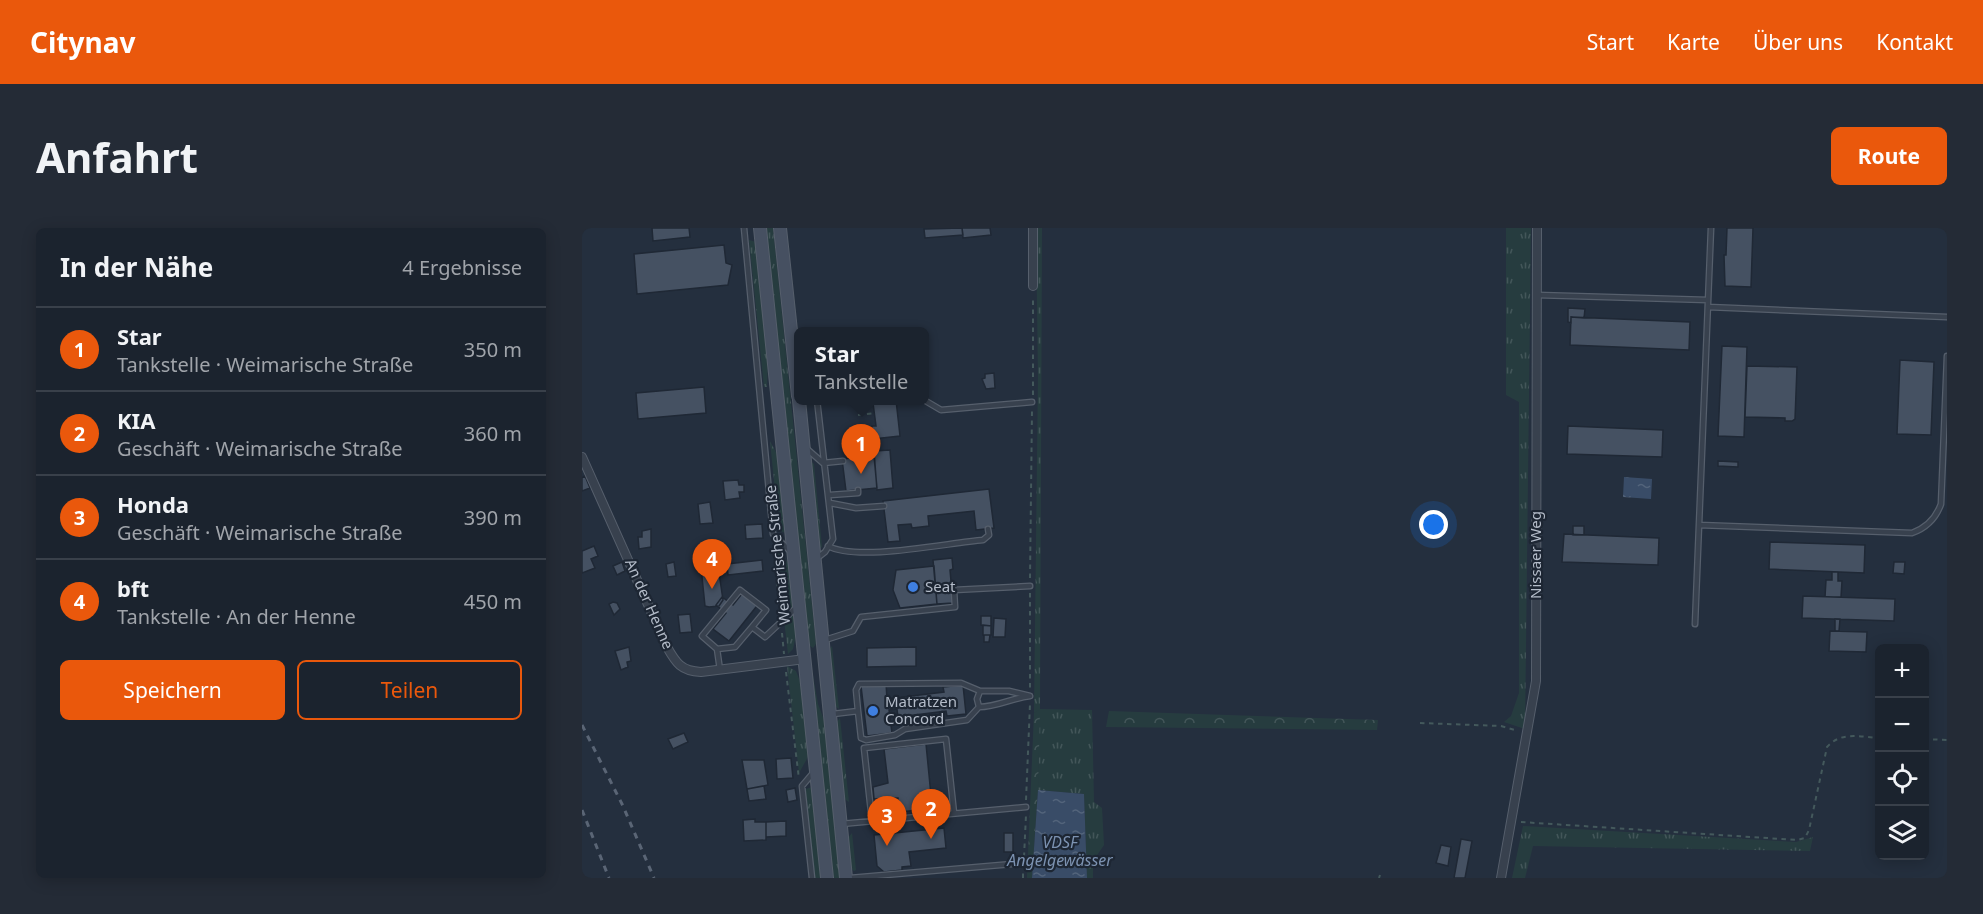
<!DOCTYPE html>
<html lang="de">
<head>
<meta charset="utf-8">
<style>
	body { margin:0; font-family:"Noto Sans",sans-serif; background:#242b36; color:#f1f3f6 }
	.controls { position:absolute; right:18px; bottom:18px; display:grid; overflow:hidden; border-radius:9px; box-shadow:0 3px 15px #0003 }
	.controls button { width:54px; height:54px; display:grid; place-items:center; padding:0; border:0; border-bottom:2px solid #39404a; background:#1b232e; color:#f1f3f6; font:30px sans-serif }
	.you { position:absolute; left:852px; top:297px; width:21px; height:21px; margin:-15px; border:4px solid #fff; border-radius:50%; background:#1a73e8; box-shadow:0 0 0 9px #1a73e833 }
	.badge { display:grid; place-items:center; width:39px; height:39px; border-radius:50%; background:#ea580c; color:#fff; font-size:20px; font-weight:700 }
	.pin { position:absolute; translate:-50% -50px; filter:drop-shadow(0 2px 3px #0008) }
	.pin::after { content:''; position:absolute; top:32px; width:21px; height:18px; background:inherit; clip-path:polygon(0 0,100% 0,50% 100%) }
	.popup { position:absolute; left:212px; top:99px; width:135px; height:78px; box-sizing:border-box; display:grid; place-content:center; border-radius:9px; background:#1b232e; filter:drop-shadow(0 2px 4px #0005); font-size:20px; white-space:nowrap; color:#a0a4aa }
	.popup b { font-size:22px; color:#f1f3f6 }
	.popup::after { content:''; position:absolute; left:50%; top:100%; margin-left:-12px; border:12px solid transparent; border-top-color:#1b232e }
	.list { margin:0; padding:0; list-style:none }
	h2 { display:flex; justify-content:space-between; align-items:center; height:78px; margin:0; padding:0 24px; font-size:26px }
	h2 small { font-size:20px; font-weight:400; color:#a0a4aa }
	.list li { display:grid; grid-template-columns:39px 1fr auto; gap:18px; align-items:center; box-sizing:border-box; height:84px; padding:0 24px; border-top:2px solid #39404a }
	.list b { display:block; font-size:22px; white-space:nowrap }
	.list p { margin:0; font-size:20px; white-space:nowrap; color:#a0a4aa }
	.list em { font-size:20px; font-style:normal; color:#a0a4aa }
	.actions { display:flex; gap:12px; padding:18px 24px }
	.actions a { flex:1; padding:14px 0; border:2px solid #ea580c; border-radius:9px; text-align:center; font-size:21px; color:#ea580c }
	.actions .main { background:#ea580c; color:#fff }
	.icon { flex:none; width:33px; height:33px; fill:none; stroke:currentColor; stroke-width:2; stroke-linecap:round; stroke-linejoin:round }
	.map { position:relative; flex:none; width:1365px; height:650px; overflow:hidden; border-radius:9px }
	header { display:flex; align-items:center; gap:36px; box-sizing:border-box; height:84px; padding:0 30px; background:#ea580c; color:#fff }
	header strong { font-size:28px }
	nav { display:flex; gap:33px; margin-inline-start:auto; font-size:21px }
	.intro { display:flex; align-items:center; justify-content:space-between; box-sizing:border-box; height:144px; padding:0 36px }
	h1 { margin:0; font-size:42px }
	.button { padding:15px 27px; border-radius:9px; background:#ea580c; color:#fff; font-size:21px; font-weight:700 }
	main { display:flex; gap:36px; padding:0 36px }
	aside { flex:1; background:#1b232e; border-radius:9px; box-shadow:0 3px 15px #0003 }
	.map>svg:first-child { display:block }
</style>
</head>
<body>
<header>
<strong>Citynav</strong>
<nav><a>Start</a><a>Karte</a><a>Über uns</a><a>Kontakt</a></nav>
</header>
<div class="intro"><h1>Anfahrt</h1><a class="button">Route</a></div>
<main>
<aside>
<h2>In der Nähe<small>4 Ergebnisse</small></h2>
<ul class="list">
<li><span class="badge">1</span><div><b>Star</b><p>Tankstelle · Weimarische Straße</p></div><em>350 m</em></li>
<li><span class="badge">2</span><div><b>KIA</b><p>Geschäft · Weimarische Straße</p></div><em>360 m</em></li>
<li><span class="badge">3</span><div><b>Honda</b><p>Geschäft · Weimarische Straße</p></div><em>390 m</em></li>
<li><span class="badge">4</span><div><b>bft</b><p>Tankstelle · An der Henne</p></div><em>450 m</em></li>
</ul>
<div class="actions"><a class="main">Speichern</a><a>Teilen</a></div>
</aside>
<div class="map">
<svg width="1365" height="650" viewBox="0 0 1365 650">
	<defs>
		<pattern id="grass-tufts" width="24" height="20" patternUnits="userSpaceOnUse" patternTransform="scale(1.5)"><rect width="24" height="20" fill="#263c3f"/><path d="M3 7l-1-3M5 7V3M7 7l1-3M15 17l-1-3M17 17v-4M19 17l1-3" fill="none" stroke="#435659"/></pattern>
		<pattern id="forest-crowns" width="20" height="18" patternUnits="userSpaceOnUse" patternTransform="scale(1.5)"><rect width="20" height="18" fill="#263c3f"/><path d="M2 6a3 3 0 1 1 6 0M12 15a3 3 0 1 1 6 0" fill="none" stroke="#435659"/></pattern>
		<pattern id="water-ripples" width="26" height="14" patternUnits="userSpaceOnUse" patternTransform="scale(1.5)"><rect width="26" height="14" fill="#394c67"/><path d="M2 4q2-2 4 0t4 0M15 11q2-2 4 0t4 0" fill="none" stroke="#53647b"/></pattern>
	</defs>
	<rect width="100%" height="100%" fill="#242f3e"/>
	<!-- grass -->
	<path fill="url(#grass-tufts)" d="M184,0H191L234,416L231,420L227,417Z
		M454,0H460L458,481L510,482L512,574L520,580L522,617L511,633V650H505L502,566L456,562L457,482L452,485L456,149Z
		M924,0H949L943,501L922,494L929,488L937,465V174L924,167Z
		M167,12L174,14L186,130L185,159H182Z
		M188,213L196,228L203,305L197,302Z
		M226,231L232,236L240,319L235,322Z
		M194,321L207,336L214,407L211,421L206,426Z
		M250,418L257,481L252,477L246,423Z
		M205,438L214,443L219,456L227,527L217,545Z
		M230,442L236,476L242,492L258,650H251Z
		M258,490L267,574L261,570L254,495Z
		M230,559L240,650H233L223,566L224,561Z
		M941,598L1214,614L1231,609L1228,623L951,618L943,650H930Z
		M270,605L274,642L272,643L269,640L266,610Z"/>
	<!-- forest -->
	<path fill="url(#forest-crowns)" d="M458,481L456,562L450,650H445L452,485Z
		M527,483L796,492L795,502L524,499Z"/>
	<!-- water -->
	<path fill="url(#water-ripples)" d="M1042,249L1070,251L1069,271L1041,269Z
		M456,562L502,566L505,650H450Z"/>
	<!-- building -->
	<path fill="#455162" stroke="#1f2835" stroke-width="1.5" d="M70,0H107L108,9L71,13Z
		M380,0L381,7L343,10L342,1Z
		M380,0H408L409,7L381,10Z
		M1145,0H1171L1169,59L1143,58L1142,27H1144Z
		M142,17L144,35L150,37L146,57L55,66L52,26Z
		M986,80L1003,81L1002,90L989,89V95L986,94Z
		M989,89L1108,94L1107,122L988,117Z
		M1140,118L1165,119L1162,209L1136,208Z
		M1318,132L1352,134L1349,207L1315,206Z
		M1165,138L1215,139L1213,191L1210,193H1203V190L1163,189Z
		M412,145L413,160L404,161L400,151L403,150V146Z
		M122,159L124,185L56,191L54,165Z
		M282,172H314L318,208L291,211L290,198H294L291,175L282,176Z
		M986,198L1081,202L1080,229L985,226Z
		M308,222L311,260L295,262L292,223Z
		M292,228L295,260L264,263L260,231Z
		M1136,233L1156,234V239L1136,238Z
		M3,248L8,260L0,263V250Z
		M156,252L157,257H162V264H157L158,270L143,272L141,253Z
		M407,261L412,300L394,302L392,283L346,288L347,298L330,300L329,296L316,297L318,313L306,314L301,273Z
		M128,274L131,295L118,296L116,276Z
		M180,296L181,310L164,311L163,297Z
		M991,298H1002V307H991Z
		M69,301V319L57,321L56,309H60V303Z
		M982,306L1077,310L1076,337L980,334Z
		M1188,314L1283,317L1282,345L1187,341Z
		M12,318L16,328L9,331L13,340L0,345V323Z
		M370,330L371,341L368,342L371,375L355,376L351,332Z
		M180,332L181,343L146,347L145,336Z
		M40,334L43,343L35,347L31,338Z
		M92,334L94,348L86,349L84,336Z
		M1312,334H1323L1322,346L1311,345Z
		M136,338L141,372L137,378L127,379L123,378L119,339Z
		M352,338L355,376L318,380L311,362L314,342Z
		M1250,344H1256V353H1260L1259,369H1243L1244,352H1250Z
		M163,362L178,374L147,413L131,401L144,385L134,377L140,369L151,377Z
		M1221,368L1313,371L1312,393L1220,390Z
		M31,374L35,375L38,381L32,387L27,376Z
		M108,386L110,404L98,405L96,387Z
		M399,388H409V398L399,397Z
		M412,390L424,391L423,409H411Z
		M1253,391H1258L1257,403H1253Z
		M401,397L409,398V407H401Z
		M1248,403L1285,404L1284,424L1247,423Z
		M402,407H408L407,414H402Z
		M47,419L49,433L45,434L46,439L39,442L33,423Z
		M334,419V438L285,439V420Z
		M304,455L305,471L362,464L361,459L381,457L384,486L365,488L364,483L316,489L315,481L307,482L310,505L285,508L279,458Z
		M102,505L106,514L91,521L86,511Z
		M344,516L349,567L354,566L355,580L318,584L316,570L292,571L291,559L306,555L302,521Z
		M209,530L211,550L195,551L194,531Z
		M160,532H182L186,557L165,561Z
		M182,558L184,571L167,573L165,561Z
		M213,560L215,572L206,574L204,562Z
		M173,591V594H184V612L162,613L161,592Z
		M204,593V608L184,609V594Z
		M362,600L364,620L327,624L329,638L320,639V642L302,644L295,638L292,607Z
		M422,605H431V624H422Z
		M879,611L890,613L883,650H872Z
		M859,617L869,619L866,638L854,635Z"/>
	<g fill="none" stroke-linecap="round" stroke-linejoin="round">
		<defs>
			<path id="lane" d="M162,0L191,306L207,322
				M955,67L1126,72
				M1126,79L1365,89
				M342,172L359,182L450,174
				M225,221L241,235L261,233
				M248,267L276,265V262
				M248,275L274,280L302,278
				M1117,297L1330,305C1344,300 1354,290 1359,276L1365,128
				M246,318C276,334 364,315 401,312L407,307L406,301
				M234,331L243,324L251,311L235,172
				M1113,396L1129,0
				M243,412L271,403L279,389L373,379L372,362L448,358
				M135,421L120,408L158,362L184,382L170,399
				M138,442L135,421L153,419L170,399L183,409L215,379
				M397,479L395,471L398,463
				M251,486L276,483L279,510L284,512L313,507L323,501L385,492L397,479C415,479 430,470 448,468L427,463H398L379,455L277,456L274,462L276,483
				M290,593L282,520L364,511L372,585
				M259,596L444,579
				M230,650L220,558L231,545
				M268,650L442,635"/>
			<path id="street" d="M451,0V58
				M0,229L85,419C94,435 99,443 119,444L223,431
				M919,650L954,453L955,0"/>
			<path id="secondary" d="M178,0L245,650
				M198,0L216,168
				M217,172L264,650"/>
		</defs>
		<!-- lane casing -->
		<use href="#lane" stroke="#565f6c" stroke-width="7"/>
		<!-- street casing -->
		<use href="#street" stroke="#565f6c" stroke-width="10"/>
		<!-- secondary casing -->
		<use href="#secondary" stroke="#565f6c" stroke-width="14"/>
		<!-- path -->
		<path stroke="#44595c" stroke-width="2" stroke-dasharray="4.5 4.5" stroke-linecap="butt" d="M451,167V68
			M276,187L293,185
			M192,318L198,384
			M448,350L450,182
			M448,365V461
			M200,405L202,426
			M204,444L217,551
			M838,495L919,498L936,503
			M1342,511L1365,512
			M444,572L448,476
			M939,594L1215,612L1223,610L1227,602L1245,519C1259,503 1278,509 1298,510
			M442,629L444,587
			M441,650V641
			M797,650L798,647"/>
		<!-- lane -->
		<use href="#lane" stroke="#38414e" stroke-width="4.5"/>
		<!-- street -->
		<use href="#street" stroke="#38414e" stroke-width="8"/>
		<!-- secondary -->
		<use href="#secondary" stroke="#465061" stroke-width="12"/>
		<!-- rail -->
		<path stroke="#5a6575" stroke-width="3" stroke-dasharray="6 6" stroke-linecap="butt" d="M0,497L41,578L72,650
			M0,582L27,650"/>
	</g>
	<!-- markers -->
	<g fill="#3f7fe0" stroke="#1d2633" stroke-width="2">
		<circle cx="331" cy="359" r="6"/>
		<circle cx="291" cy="483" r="6"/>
	</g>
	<g text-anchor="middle" stroke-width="4.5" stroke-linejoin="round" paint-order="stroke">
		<!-- street labels -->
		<g font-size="15" fill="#b4bcc9" stroke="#1d2633">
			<text transform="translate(196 327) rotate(-96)" y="5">Weimarische Straße</text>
			<text transform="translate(954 327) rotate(-90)" y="5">Nissaer Weg</text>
			<text transform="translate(67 376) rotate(66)" y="5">An der Henne</text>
		</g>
		<!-- poi labels -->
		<g font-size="15" fill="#b4bcc9" stroke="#1d2633" text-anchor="start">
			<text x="343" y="364">Seat</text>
			<text x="303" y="479">Matratzen<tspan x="303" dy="17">Concord</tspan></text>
		</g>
		<!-- water labels -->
		<g font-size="16" font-style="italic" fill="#7c92b1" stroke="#1d2633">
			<text x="478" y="620">VDSF<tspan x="478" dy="18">Angelgewässer</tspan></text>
		</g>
	</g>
</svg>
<div class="controls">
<button>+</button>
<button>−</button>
<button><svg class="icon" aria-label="locate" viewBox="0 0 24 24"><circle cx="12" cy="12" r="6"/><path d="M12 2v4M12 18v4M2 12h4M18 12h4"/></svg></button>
<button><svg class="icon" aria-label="layers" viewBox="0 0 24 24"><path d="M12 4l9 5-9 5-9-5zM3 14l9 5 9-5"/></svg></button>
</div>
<div class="you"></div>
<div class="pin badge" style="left:279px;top:246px">1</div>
<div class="popup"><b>Star</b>Tankstelle</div>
<div class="pin badge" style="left:349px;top:611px">2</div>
<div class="pin badge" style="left:305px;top:618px">3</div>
<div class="pin badge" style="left:130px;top:361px">4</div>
</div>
</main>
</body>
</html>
